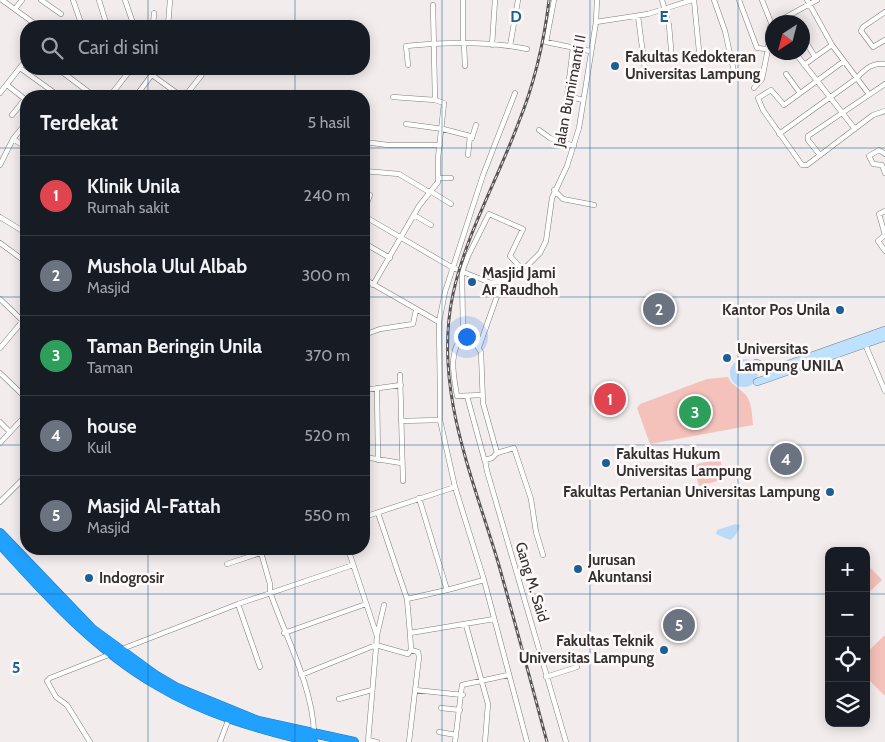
<!DOCTYPE html>
<html lang="id">
<head>
<meta charset="utf-8">
<style>
	body { margin:0; font-family:Cabin,sans-serif; background:#242831; color:#f1f3f6 }
	.controls { position:absolute; right:15px; bottom:15px; display:grid; overflow:hidden; border-radius:10px; box-shadow:0 2px 12px #0003 }
	.controls button { width:45px; height:45px; display:grid; place-items:center; padding:0; border:0; border-bottom:1px solid #363941; background:#171b24; color:#f1f3f6; font:25px sans-serif }
	.compass { position:absolute; left:765px; top:15px; width:45px; height:45px; border-radius:50%; background:#171b24; box-shadow:0 2px 12px #0003; rotate:216deg }
	.you { position:absolute; left:466px; top:336px; width:18px; height:18px; margin:-12px; border:4px solid #fff; border-radius:50%; background:#1a73e8; box-shadow:0 0 0 8px #1a73e833 }
	.badge { display:grid; place-items:center; width:32px; height:32px; border-radius:50%; background:#1a73e8; color:#fff; font-size:16px; font-weight:700 }
	.pin { position:absolute; translate:-50% -50%; border:2px solid #fff; box-shadow:0 1px 5px #0006 }
	.list { margin:0; padding:0; list-style:none }
	h2 { display:flex; justify-content:space-between; align-items:center; height:65px; margin:0; padding:0 20px; font-size:21px }
	h2 small { font-size:16px; font-weight:400; color:#9ea1a6 }
	.list li { display:grid; grid-template-columns:32px 1fr auto; gap:15px; align-items:center; box-sizing:border-box; height:80px; padding:0 20px; border-top:1px solid #363941 }
	.list b { display:block; font-size:19px; white-space:nowrap }
	.list p { margin:0; font-size:16px; white-space:nowrap; color:#9ea1a6 }
	.list em { font-size:16px; font-style:normal; color:#9ea1a6 }
	.icon { flex:none; width:28px; height:28px; fill:none; stroke:currentColor; stroke-width:2; stroke-linecap:round; stroke-linejoin:round }
	.map { position:relative; flex:none; width:885px; height:742px; overflow:hidden }
	.search { position:absolute; background:#171b24; box-shadow:0 2px 12px #0003; left:20px; top:20px; width:350px; height:55px; display:flex; align-items:center; gap:12px; box-sizing:border-box; padding:0 18px; border-radius:20px; color:#9ea1a6; font-size:19px }
	.panel { position:absolute; background:#171b24; box-shadow:0 2px 12px #0003; left:20px; top:90px; width:350px; height:465px; border-radius:20px }
	.map>svg:first-child { display:block }
</style>
</head>
<body>
<div class="map">
<svg width="885" height="742" viewBox="0 0 885 742">
	<rect width="100%" height="100%" fill="#f2ecec"/>
	<!-- green -->
	<path fill="#f4c2bb" d="M728,377C732,386 739,387 745,394C752,401 752,416 753,425L650,444L637,408L640,404L707,379Z
		M720,459L725,479L699,486L693,465Z
		M866,563L882,580L866,595Z
		M885,635V696L866,677V653Z"/>
	<!-- water -->
	<path fill="#bbdaf8" d="M730 373a14 14 0 1 1 28 0a14 14 0 1 1-28 0Z
		M736,524L740,525C739,531 735,537 730,540L716,534L717,530Z"/>
	<g fill="none" stroke-linecap="round" stroke-linejoin="round">
		<defs>
			<path id="street" d="M2,0L38,26
				M41,0L61,14
				M73,0L82,26
				M99,0L107,26
				M125,0L134,26
				M554,0L546,42L590,51
				M662,0L669,25L672,61
				M694,0L700,61
				M714,0L725,31L734,72
				M739,0L757,48L768,49L770,27L772,25
				M762,0L772,25
				M807,0L832,45L868,93
				M433,5L435,100
				M15,9L22,0
				M885,12L863,27L861,31L873,47L885,40
				M638,16L645,70
				M596,22L648,14L692,0
				M777,22L817,0
				M153,26L154,13
				M168,26L170,0
				M804,39L815,57L832,45
				M463,43V0
				M464,44L465,66
				M492,45L495,0
				M510,46L518,0
				M573,48L567,96L583,100
				M796,54L855,129
				M844,61L784,105L771,90L758,98L763,110L802,165H807L873,115L885,111
				M408,65L406,46C445,42 488,41 527,49
				M804,65L815,57
				M20,68L59,96
				M58,69L94,96
				M179,69H180
				M786,74L800,93
				M152,75L181,96
				M7,85L26,100
				M754,88L762,79L768,49
				M0,93L26,60
				M515,93L483,175L445,292L439,322L440,395V420L455,487L484,580L527,742
				M110,96L131,69
				M136,96L156,69
				M185,96L201,76L204,69
				M12,115L25,99
				M406,124L443,129L470,136L468,155
				M539,130L550,138L574,146
				M779,134L857,78C865,69 873,62 885,64
				M472,138L476,125
				M13,139L26,147
				M364,142L388,145H440
				M885,154L879,150L869,156L873,164L882,165L885,173
				M820,155L808,140V136L885,84
				M0,165L13,139L26,123
				M364,171L399,174L429,192
				M439,178H451
				M554,190L563,199L594,205
				M430,191L451,204
				M364,211L370,195
				M885,211L879,214L885,235L878,241L885,251
				M414,215L431,225
				M364,216L453,268L491,283L504,281L528,265L540,253L546,241L552,198L567,166L579,128L596,22L597,0
				M0,217L26,233
				M0,243L26,262
				M364,243L390,258
				M364,279L439,322
				M373,285L419,206L438,182V158L444,103L435,100L393,97
				M0,299L26,324
				M364,335L380,329L413,324L416,310
				M465,336C447,348 454,378 457,396L482,395
				M865,344L885,391
				M479,347L502,282
				M0,348L26,317
				M0,373L26,398
				M400,375L403,481
				M377,388L378,460
				M364,390L401,385
				M467,396L485,462
				M401,421L440,420
				M0,422L10,432
				M0,443L26,415
				M497,453L483,403L481,352L477,346L465,336L463,331L462,272L468,256L489,214L523,229L510,256L522,269
				M364,457L401,463
				M419,498L447,590L484,580
				M0,502L26,476
				M378,513L407,599
				M364,517L455,487
				M260,549L270,584V592C285,635 313,688 314,733
				M348,549L377,636L368,742
				M543,555L536,532L531,499L514,448L497,453L492,458L485,460L487,471L566,742
				M227,564L272,549
				M238,604L260,667
				M466,625L488,704L485,742
				M284,633L366,604
				M410,633L407,599L447,590
				M377,635L384,605
				M122,649L238,604L353,565
				M301,675L376,645L408,654L411,650L410,633L494,619
				M546,677L577,667
				M415,690L463,695
				M339,699L372,690
				M441,708L460,710
				M439,732L456,735
				M368,740L377,742
				M90,742L67,705L56,697L47,681L50,678L111,654
				M220,742L229,718
				M409,742L419,657L418,652L411,650
				M455,742L462,685L508,675"/>
			<path id="secondary" d="M756,363L770,368L783,366L885,330
				M757,382L885,337"/>
			<path id="highway" d="M0,533L92,629L155,675L177,688L258,721L354,742
				M0,544C47,596 95,649 157,685C205,714 259,729 313,742"/>
		</defs>
		<!-- street casing -->
		<use href="#street" stroke="#817c7b" stroke-width="5.5"/>
		<!-- secondary casing -->
		<use href="#secondary" stroke="#817c7b" stroke-width="8"/>
		<!-- highway casing -->
		<use href="#highway" stroke="#2679b7" stroke-width="10"/>
		<!-- street -->
		<use href="#street" stroke="#fff" stroke-width="4.5"/>
		<!-- secondary -->
		<use href="#secondary" stroke="#bce2ff" stroke-width="7"/>
		<!-- highway -->
		<use href="#highway" stroke="#20a0ff" stroke-width="9"/>
		<defs>
			<path id="rail" d="M547,742C531,682 515,622 498,562C472,475 433,387 453,294C466,234 497,181 518,124C534,85 544,42 549,0"/>
		</defs>
		<!-- rail casing -->
		<use href="#rail" stroke="#585555" stroke-width="3"/>
		<!-- rail -->
		<use href="#rail" stroke="#fffaf9" stroke-width="1" stroke-dasharray="4" stroke-linecap="butt"/>
	</g>
	<!-- grid -->
	<path fill="none" stroke="#1c5f94" stroke-width="1" stroke-opacity="0.55" d="M148,0V26M295,0V26M442,0V742M590,0V742M738,0V742M148,69V96M295,69V96M0,148H26M364,148H885M0,297H26M364,297H885M0,445H26M364,445H885M148,549V742M295,549V742M0,594H829M866,594H885"/>
	<!-- markers -->
	<g fill="#1c5f94" stroke="#fffaf9" stroke-width="2">
		<circle cx="615" cy="66" r="5"/>
		<circle cx="472" cy="282" r="5"/>
		<circle cx="840" cy="310" r="5"/>
		<circle cx="727" cy="358" r="5"/>
		<circle cx="606" cy="463" r="5"/>
		<circle cx="830" cy="492" r="5"/>
		<circle cx="578" cy="569" r="5"/>
		<circle cx="89" cy="578" r="5"/>
		<circle cx="664" cy="650" r="5"/>
	</g>
	<g text-anchor="middle" stroke-width="5" stroke-linejoin="round" paint-order="stroke">
		<!-- poi labels -->
		<g font-size="15" font-weight="bold" fill="#323030" stroke="#fffaf9" text-anchor="start">
			<text x="625" y="62">Fakultas Kedokteran<tspan x="625" dy="17">Universitas Lampung</tspan></text>
			<text x="482" y="278">Masjid Jami<tspan x="482" dy="17">Ar Raudhoh</tspan></text>
			<text x="830" y="315" text-anchor="end">Kantor Pos Unila</text>
			<text x="737" y="354">Universitas<tspan x="737" dy="17">Lampung UNILA</tspan></text>
			<text x="616" y="459">Fakultas Hukum<tspan x="616" dy="17">Universitas Lampung</tspan></text>
			<text x="820" y="497" text-anchor="end">Fakultas Pertanian Universitas Lampung</text>
			<text x="588" y="565">Jurusan<tspan x="588" dy="17">Akuntansi</tspan></text>
			<text x="99" y="583">Indogrosir</text>
			<text x="654" y="646" text-anchor="end">Fakultas Teknik<tspan x="654" dy="17">Universitas Lampung</tspan></text>
		</g>
		<!-- street labels -->
		<g font-size="15" fill="#323030" stroke="#fffaf9">
			<text transform="translate(570 91) rotate(-79)" y="5">Jalan Bumimanti II</text>
			<text transform="translate(532 582) rotate(73)" y="5">Gang M. Said</text>
		</g>
	</g>
	<g font-size="16" text-anchor="middle" font-weight="bold" fill="#1c5f94" stroke="#fffaf9" stroke-width="5" stroke-linejoin="round" paint-order="stroke">
		<text x="516" y="22">D</text>
		<text x="664" y="22">E</text>
		<text x="16" y="673">5</text>
	</g>
</svg>
<div class="controls">
<button>+</button>
<button>−</button>
<button><svg class="icon" aria-label="locate" viewBox="0 0 24 24"><circle cx="12" cy="12" r="6"/><path d="M12 2v4M12 18v4M2 12h4M18 12h4"/></svg></button>
<button><svg class="icon" aria-label="layers" viewBox="0 0 24 24"><path d="M12 4l9 5-9 5-9-5zM3 14l9 5 9-5"/></svg></button>
</div>
<svg class="compass" viewBox="-18 -18 36 36"><path d="M0-13l5 13h-10z" fill="#e53935"/><path d="M0 13l5-13h-10z" fill="#9ea1a6"/></svg>
<div class="you"></div>
<div class="pin badge" style="left:610px;top:399px;background:#e0444e">1</div>
<div class="pin badge" style="left:659px;top:309px;background:#6b7280">2</div>
<div class="pin badge" style="left:695px;top:412px;background:#2e9e5b">3</div>
<div class="pin badge" style="left:786px;top:459px;background:#6b7280">4</div>
<div class="pin badge" style="left:679px;top:625px;background:#6b7280">5</div>
<div class="search"><svg class="icon" aria-label="search" viewBox="0 0 24 24"><circle cx="10" cy="10" r="6"/><path d="M15 15l6 6"/></svg>Cari di sini</div>
<section class="panel">
<h2>Terdekat<small>5 hasil</small></h2>
<ul class="list">
<li><span class="badge" style="background:#e0444e">1</span><div><b>Klinik Unila</b><p>Rumah sakit</p></div><em>240 m</em></li>
<li><span class="badge" style="background:#6b7280">2</span><div><b>Mushola Ulul Albab</b><p>Masjid</p></div><em>300 m</em></li>
<li><span class="badge" style="background:#2e9e5b">3</span><div><b>Taman Beringin Unila</b><p>Taman</p></div><em>370 m</em></li>
<li><span class="badge" style="background:#6b7280">4</span><div><b>house</b><p>Kuil</p></div><em>520 m</em></li>
<li><span class="badge" style="background:#6b7280">5</span><div><b>Masjid Al-Fattah</b><p>Masjid</p></div><em>550 m</em></li>
</ul>
</section>
</div>
</body>
</html>
